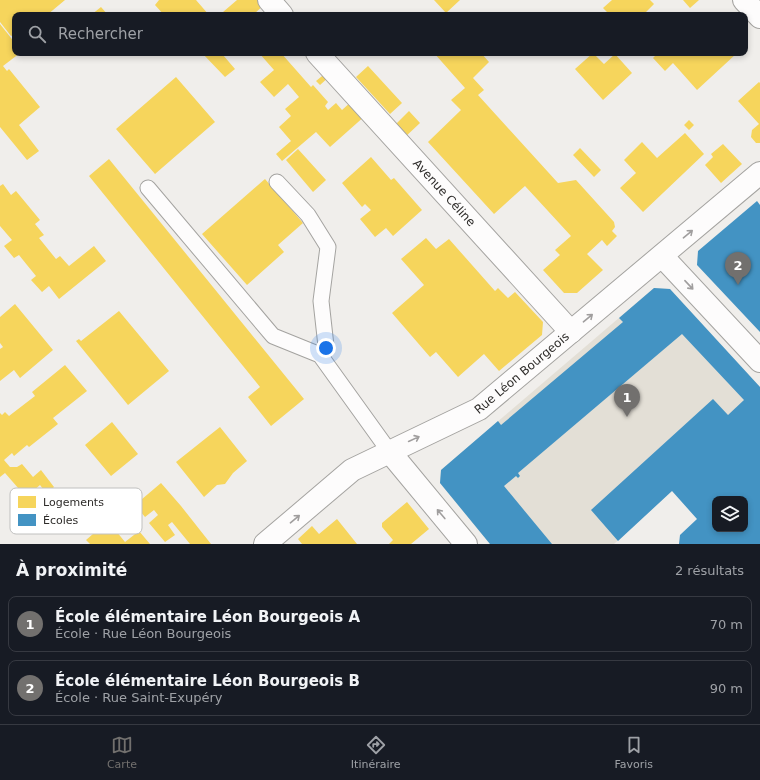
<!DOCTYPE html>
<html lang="fr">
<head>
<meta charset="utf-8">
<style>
	body { margin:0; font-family:"DejaVu Sans",sans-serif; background:#242831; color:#f1f3f6 }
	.controls { position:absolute; right:12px; bottom:12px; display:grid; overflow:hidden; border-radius:8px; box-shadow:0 2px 6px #0003 }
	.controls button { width:36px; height:36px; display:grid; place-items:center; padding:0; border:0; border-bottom:1px solid #363941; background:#171b24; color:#f1f3f6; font:20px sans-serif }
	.you { position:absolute; left:326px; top:348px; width:14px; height:14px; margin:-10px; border:3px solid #fff; border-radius:50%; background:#1a73e8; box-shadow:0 0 0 6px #1a73e833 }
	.badge { display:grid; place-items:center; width:26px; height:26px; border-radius:50%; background:#72706e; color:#fff; font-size:13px; font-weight:700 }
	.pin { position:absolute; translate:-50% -33px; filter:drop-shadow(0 1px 2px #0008) }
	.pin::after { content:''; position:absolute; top:21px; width:14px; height:12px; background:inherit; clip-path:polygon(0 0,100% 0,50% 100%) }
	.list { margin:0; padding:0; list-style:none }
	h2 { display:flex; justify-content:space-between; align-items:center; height:52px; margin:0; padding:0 16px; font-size:17px }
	h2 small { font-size:13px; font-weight:400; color:#9ea1a6 }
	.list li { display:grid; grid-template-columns:26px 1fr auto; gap:12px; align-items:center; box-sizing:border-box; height:56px; margin:0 8px 8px; padding:0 8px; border:1px solid #363941; border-radius:8px }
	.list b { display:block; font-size:15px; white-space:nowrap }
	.list p { margin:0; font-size:13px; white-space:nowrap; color:#9ea1a6 }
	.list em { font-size:13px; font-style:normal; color:#9ea1a6 }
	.icon { flex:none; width:22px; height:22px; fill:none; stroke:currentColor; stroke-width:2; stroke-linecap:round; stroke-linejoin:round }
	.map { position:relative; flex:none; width:760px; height:544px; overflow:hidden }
	.search { position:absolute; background:#171b24; box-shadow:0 2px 6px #0003; left:12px; right:12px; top:12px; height:44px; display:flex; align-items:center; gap:10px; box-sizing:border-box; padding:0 14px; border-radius:8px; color:#9ea1a6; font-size:15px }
	.sheet { height:180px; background:#171b24 }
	nav { display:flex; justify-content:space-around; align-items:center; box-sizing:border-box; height:56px; border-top:1px solid #363941; background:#171b24; font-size:11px; color:#9ea1a6 }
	nav a { display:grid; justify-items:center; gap:2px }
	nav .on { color:#72706e }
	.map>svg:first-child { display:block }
</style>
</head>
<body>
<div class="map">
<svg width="760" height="544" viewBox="0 0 760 544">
	<rect width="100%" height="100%" fill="#f0eeeb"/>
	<!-- built -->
	<path fill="#e3dfd6" d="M654,288L670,289L760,387V410L614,544H490L440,483L441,470Z"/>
	<!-- homes -->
	<path fill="#f6d55c" d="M0,0H65L47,15H15V34L11,36L0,22Z
		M159,0H196L209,15H164L155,5Z
		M237,0H261L265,4L253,15H226L223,12Z
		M434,0H460L446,13Z
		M612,0H650L654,4L643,15H610L603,8Z
		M683,0H699L690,8Z
		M101,7L108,15H91Z
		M0,24L15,43V53H20L3,66L7,71L9,69L40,107L19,125L39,151L27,160L0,127Z
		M202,53H225L223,55L235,69L225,77Z
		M259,53H281L311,87L313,85L328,102L325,106L328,110L336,103L342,110L352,101L366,115L330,147L316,132L282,161L276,154L291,141L279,127L291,116L285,109L299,97L288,84L274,97L260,82L274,70Z
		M434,53H481L489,62L473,78L484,90L478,95L558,183L576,180L614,222L615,227L612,231L617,236L607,246L602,240L587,254L603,270L577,293H564L543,270L560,255L555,250L571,236L525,186L494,214L428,142L461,110L451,100L465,88Z
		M593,53L604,64L615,54L632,73L603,100L575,69Z
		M656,53H735L736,54L697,90L673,63L665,71L653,58L657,54Z
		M368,66L402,103L390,114L356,77Z
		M327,72L330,76L320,85L316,81Z
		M176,77L215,122L155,174L116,129Z
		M759,82L760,83V143H756L751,137L752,130L759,124L738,101Z
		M409,111L420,123L403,139L392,128Z
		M689,120L694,125L689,130L684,125Z
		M685,133L704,154L643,212L620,188L636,173L624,160L642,142L657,158Z
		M723,144L742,164L721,183L705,165L713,157L711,154Z
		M580,148L601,170L594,177L573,155Z
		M298,149L326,180L313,192L286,160Z
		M371,157L391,180L394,178L422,210L393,236L386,228L375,237L360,219L371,210L365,204L362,207L342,183Z
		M109,159L304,399L271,426L248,397L260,387L89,176Z
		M265,179L303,223L278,245L284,252L247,285L202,234Z
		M3,184L11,195L16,191L40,220L35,224L44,235L39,238L56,259L60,256L69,266L94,246L106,261L59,299L49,286L42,292L31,280L36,276L27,265L19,255L14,258L4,246L12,240L0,226V186Z
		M426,238L436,249L449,239L495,291L498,288L508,298L515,292L543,322L542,335L499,371L484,354L458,377L436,352L430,357L392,313L424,285L401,259Z
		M15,304L53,350L20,378L14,370L0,381V349L3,347L0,343V317Z
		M119,311L169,371L128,405L76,341L79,339L81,341Z
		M65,365L87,391L53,418L58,424L29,447L27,445L14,456L12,453L4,460L10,467H17L22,464L33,477L41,470L54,487L47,494L40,485L26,497L5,473L0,477V413L2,415L5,412L9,416L35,396L32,392Z
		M112,422L138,454L111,476L85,445Z
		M220,427L247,461L233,473L225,484L217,485L204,497L176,462Z
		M161,483L181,506L211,544H190L172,522L168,525L175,535L165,542L149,523L158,515L154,510L145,517L135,505Z
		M407,502L429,529L411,544H389L393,540L382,527V523Z
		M337,519L357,544H302L298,539L312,526L319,534Z
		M108,521L125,542L139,531L150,544H90L86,540Z"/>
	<!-- schools -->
	<path fill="#4393c3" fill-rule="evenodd" d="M757,201L760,205V332L697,265L698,251Z
		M654,288L670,289L760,387V544H679L680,535L697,519L672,491L618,541L591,510L713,399L728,415L744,400L682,334L518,473L520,476L518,478L516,476L504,486L552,544H490L440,483L441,470L498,421L501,425L623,322L619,318ZM715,499H745V529H715Z"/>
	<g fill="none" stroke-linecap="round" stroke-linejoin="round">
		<defs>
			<path id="lane" d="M277,182L308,215L328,247L321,301L326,346L320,355
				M148,188L273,336L320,355L389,451"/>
			<g id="street">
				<path d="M269,0L282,15"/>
				<path d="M744,0L760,17"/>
				<path id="s1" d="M317,53L571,332"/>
				<path d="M662,256L760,361"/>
				<path d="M389,451L466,544"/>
				<path id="s2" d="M265,544L352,470L479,409L760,173"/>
			</g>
		</defs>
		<!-- lane casing -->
		<use href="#lane" stroke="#a4a3a0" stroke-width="17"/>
		<!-- street casing -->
		<use href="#street" stroke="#a4a3a0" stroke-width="24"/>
		<!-- lane -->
		<use href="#lane" stroke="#fdfcfc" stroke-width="15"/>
		<!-- street -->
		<use href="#street" stroke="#fdfcfc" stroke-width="22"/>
	</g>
	<!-- one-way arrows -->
	<defs><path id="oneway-shaft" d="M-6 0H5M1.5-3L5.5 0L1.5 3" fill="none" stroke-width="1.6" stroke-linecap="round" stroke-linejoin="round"/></defs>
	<g stroke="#a09e9e">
		<use href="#oneway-shaft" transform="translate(688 234) rotate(-40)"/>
		<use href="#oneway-shaft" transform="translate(689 285) rotate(47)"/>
		<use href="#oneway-shaft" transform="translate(588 318) rotate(-40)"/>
		<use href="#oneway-shaft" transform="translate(414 439) rotate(-25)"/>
		<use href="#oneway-shaft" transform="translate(441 514) rotate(-130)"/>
		<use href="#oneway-shaft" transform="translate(295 519) rotate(-40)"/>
	</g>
	<g text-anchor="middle" stroke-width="4" stroke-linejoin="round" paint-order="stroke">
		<!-- street labels -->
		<g font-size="12" fill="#2e2c2a" stroke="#fff">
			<text dy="4" stroke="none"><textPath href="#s1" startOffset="189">Avenue Céline</textPath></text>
			<text dy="4" stroke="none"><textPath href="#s2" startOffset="311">Rue Léon Bourgeois</textPath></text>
		</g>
	</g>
	<!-- legend -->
	<rect x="10" y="488" width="132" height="46" rx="6" fill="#fff" stroke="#c0c0bf" stroke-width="1"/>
	<rect x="18" y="496" width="18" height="12" fill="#f6d55c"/>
	<rect x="18" y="514" width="18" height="12" fill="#4393c3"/>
	<g font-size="11" fill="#2e2c2a">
		<text x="43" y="506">Logements</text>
		<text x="43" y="524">Écoles</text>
	</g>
</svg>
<div class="controls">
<button><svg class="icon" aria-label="layers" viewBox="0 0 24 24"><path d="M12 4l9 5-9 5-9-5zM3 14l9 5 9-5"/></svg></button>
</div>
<div class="you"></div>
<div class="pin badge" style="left:627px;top:417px">1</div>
<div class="pin badge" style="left:738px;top:285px">2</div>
<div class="search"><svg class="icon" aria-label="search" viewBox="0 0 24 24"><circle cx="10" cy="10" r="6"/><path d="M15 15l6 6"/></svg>Rechercher</div>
</div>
<section class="sheet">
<h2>À proximité<small>2 résultats</small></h2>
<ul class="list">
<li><span class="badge">1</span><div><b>École élémentaire Léon Bourgeois A</b><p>École · Rue Léon Bourgeois</p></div><em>70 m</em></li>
<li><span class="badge">2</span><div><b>École élémentaire Léon Bourgeois B</b><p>École · Rue Saint-Exupéry</p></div><em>90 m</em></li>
</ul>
</section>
<nav>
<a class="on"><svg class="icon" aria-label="map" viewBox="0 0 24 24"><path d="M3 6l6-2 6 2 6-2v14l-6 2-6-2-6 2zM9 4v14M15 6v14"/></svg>Carte</a>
<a><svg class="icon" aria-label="directions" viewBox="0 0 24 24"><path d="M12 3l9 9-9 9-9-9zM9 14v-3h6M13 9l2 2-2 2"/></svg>Itinéraire</a>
<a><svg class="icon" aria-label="saved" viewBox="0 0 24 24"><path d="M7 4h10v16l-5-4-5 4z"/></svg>Favoris</a>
</nav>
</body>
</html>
